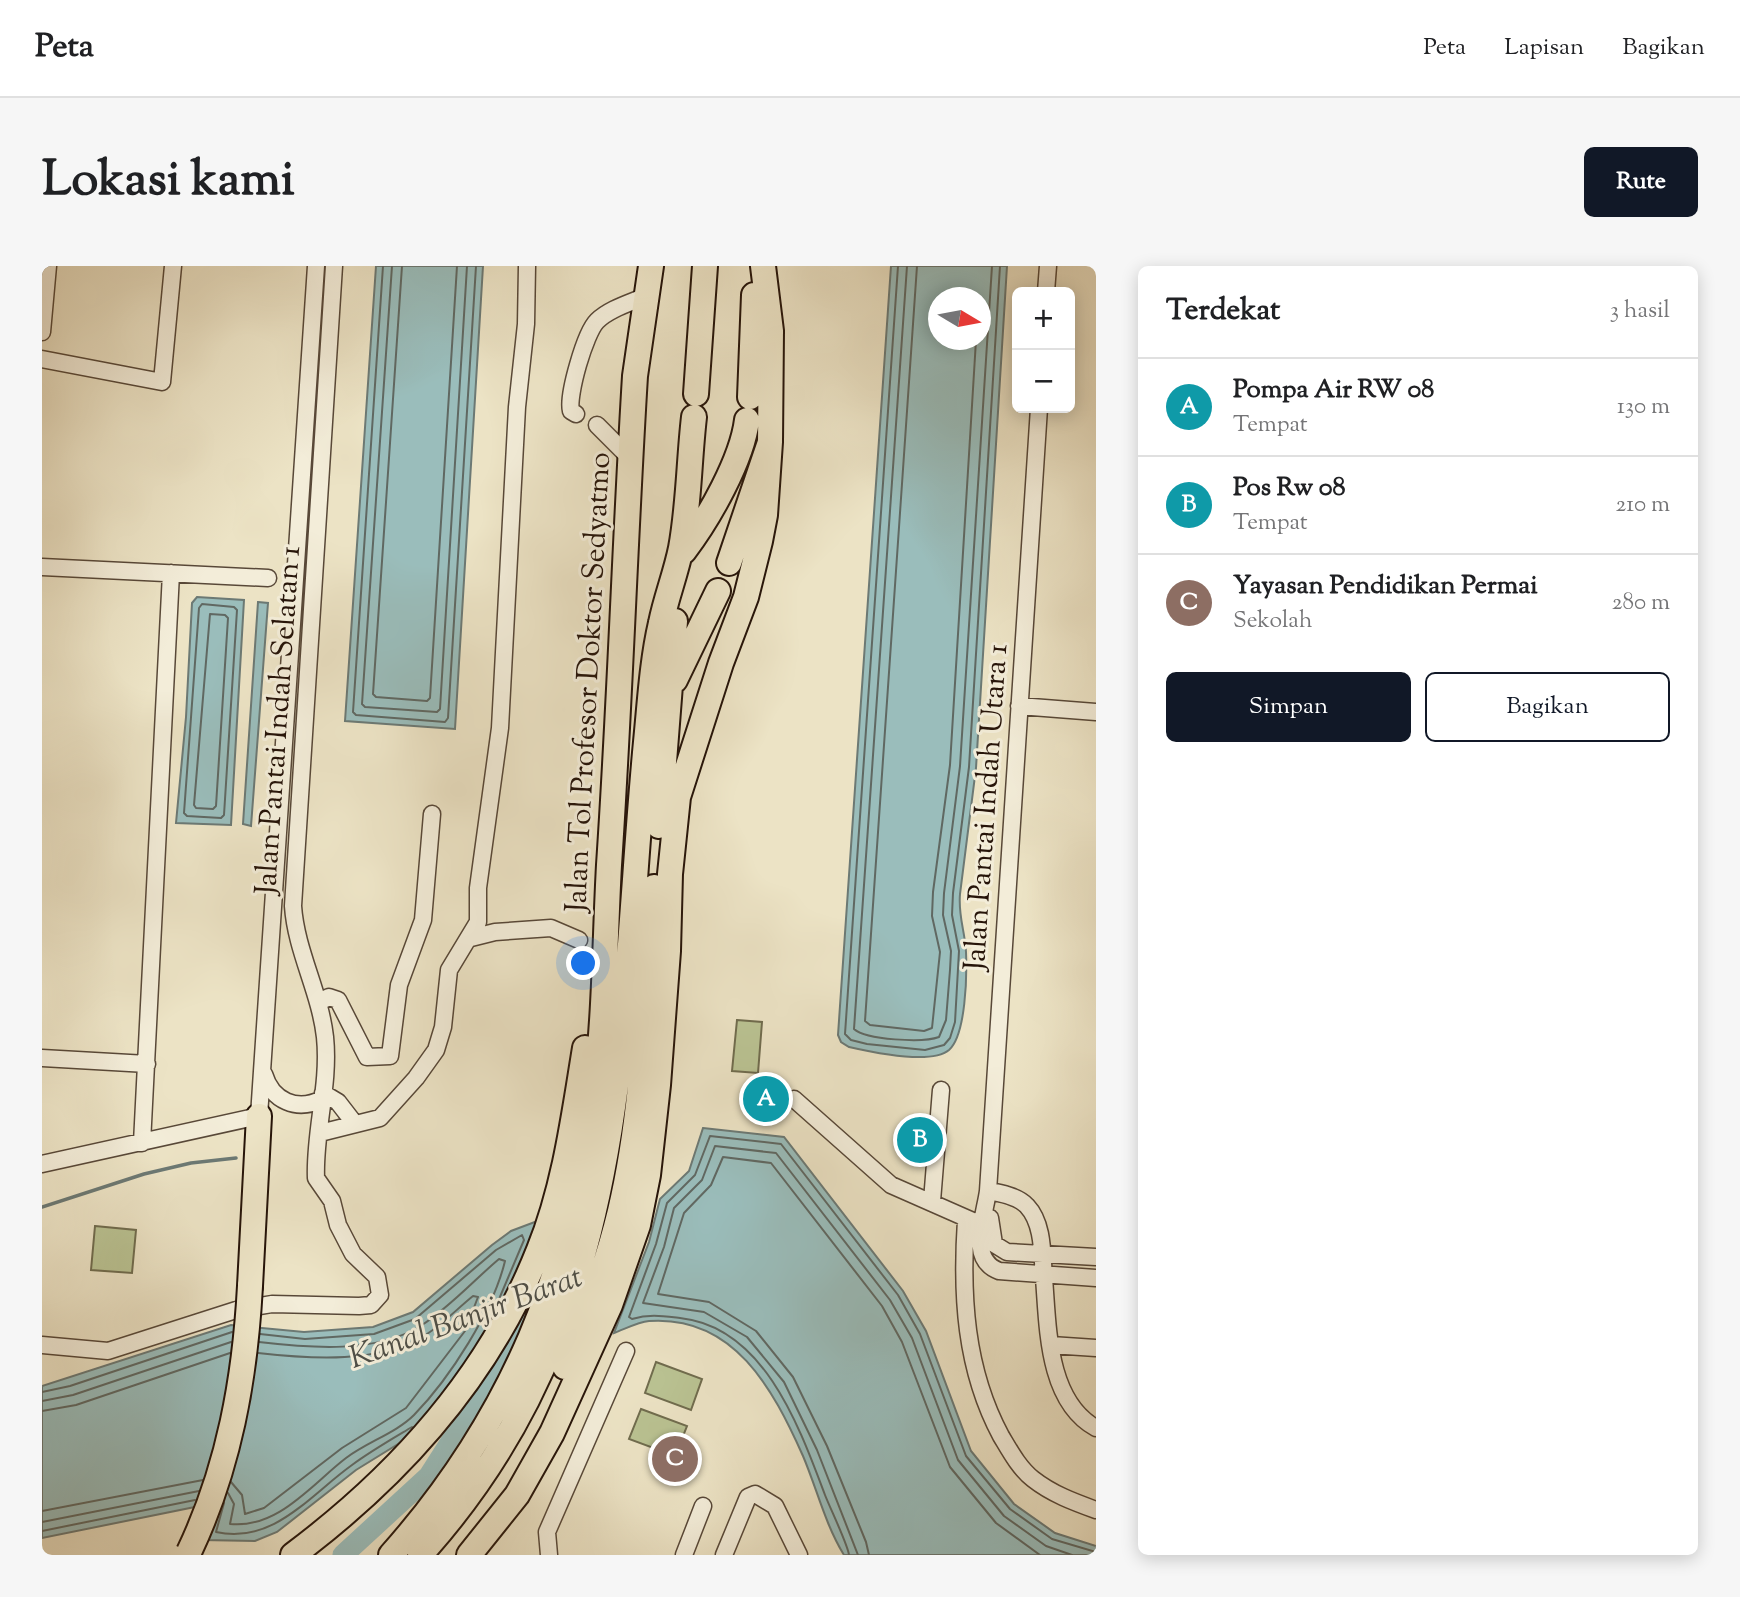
<!DOCTYPE html>
<html lang="id">
<head>
<meta charset="utf-8">
<style>
	body { margin:0; font-family:"Sorts Mill Goudy",serif; background:#f6f6f6; color:#202124 }
	.controls { position:absolute; right:21px; top:21px; display:grid; overflow:hidden; border-radius:10px; box-shadow:0 4px 18px #0003 }
	.controls button { width:63px; height:63px; display:grid; place-items:center; padding:0; border:0; border-bottom:2px solid #e0e0e0; background:#fff; color:#202124; font:35px sans-serif }
	.compass { position:absolute; left:886px; top:21px; width:63px; height:63px; border-radius:50%; background:#fff; box-shadow:0 4px 18px #0003; rotate:100deg }
	.you { position:absolute; left:542px; top:698px; width:24px; height:24px; margin:-18px; border:5px solid #fff; border-radius:50%; background:#1a73e8; box-shadow:0 0 0 10px #1a73e833 }
	.badge { display:grid; place-items:center; width:46px; height:46px; border-radius:50%; background:#111827; color:#fff; font-size:23px; font-weight:700 }
	.pin { position:absolute; translate:-50% -50%; border:4px solid #fff; box-shadow:0 2px 7px #0006 }
	.list { margin:0; padding:0; list-style:none }
	h2 { display:flex; justify-content:space-between; align-items:center; height:91px; margin:0; padding:0 28px; font-size:30px }
	h2 small { font-size:23px; font-weight:400; color:#757577 }
	.list li { display:grid; grid-template-columns:46px 1fr auto; gap:21px; align-items:center; box-sizing:border-box; height:98px; padding:0 28px; border-top:2px solid #e0e0e0 }
	.list b { display:block; font-size:26px; white-space:nowrap }
	.list p { margin:0; font-size:23px; white-space:nowrap; color:#757577 }
	.list em { font-size:23px; font-style:normal; color:#757577 }
	.actions { display:flex; gap:14px; padding:21px 28px }
	.actions a { flex:1; padding:16px 0; border:2px solid #111827; border-radius:10px; text-align:center; font-size:24px; color:#111827 }
	.actions .main { background:#111827; color:#fff }
	.map { position:relative; flex:none; width:1054px; height:1289px; overflow:hidden; border-radius:10px }
	header { display:flex; align-items:center; gap:42px; box-sizing:border-box; height:98px; padding:0 35px; background:#fff; border-bottom:2px solid #e0e0e0 }
	header strong { font-size:33px }
	nav { display:flex; gap:38px; margin-inline-start:auto; font-size:24px }
	.intro { display:flex; align-items:center; justify-content:space-between; box-sizing:border-box; height:168px; padding:0 42px }
	h1 { margin:0; font-size:49px }
	.button { padding:18px 32px; border-radius:10px; background:#111827; color:#fff; font-size:24px; font-weight:700 }
	main { display:flex; gap:42px; padding:0 42px }
	aside { flex:1; background:#fff; border-radius:10px; box-shadow:0 4px 18px #0003 }
	.map>svg:first-child { display:block }
</style>
</head>
<body>
<header>
<strong>Peta</strong>
<nav><a>Peta</a><a>Lapisan</a><a>Bagikan</a></nav>
</header>
<div class="intro"><h1>Lokasi kami</h1><a class="button">Rute</a></div>
<main>
<div class="map">
<svg width="1054" height="1289" viewBox="0 0 1054 1289">
	<rect width="100%" height="100%" fill="#ece3c5"/>
	<filter id="stains"><feTurbulence type="fractalNoise" baseFrequency=".00286" numOctaves="4"/><feColorMatrix values="0 0 0 0 .2 0 0 0 0 .09 0 0 0 0 .02 0 0 0 .5 -.17"/></filter>
	<radialGradient id="worn" r=".72"><stop offset=".6" stop-color="#630" stop-opacity="0"/><stop offset="1" stop-color="#630" stop-opacity=".3"/></radialGradient>
	<!-- green -->
	<path fill="#bac393" stroke="#706c4e" stroke-width="2" d="M695,754L720,756L716,807L690,805Z
		M53,960L94,964L90,1007L49,1004Z
		M614,1096L660,1113L649,1144L603,1127Z
		M599,1143L645,1160L633,1190L587,1173Z"/>
	<!-- water -->
	<path fill="#9abdbb" stroke="#6c7974" stroke-width="2" fill-rule="evenodd" d="M334,0H441L413,463L303,455Z
		M849,0H965L934,502L918,628C916,650 923,665 924,686C925,709 924,769 907,784C889,799 829,786 807,781L799,776L796,769ZM897,32H939V74H897Z
		M155,331L202,334L189,559L134,557L144,451L150,337Z
		M216,336L226,337L209,560L201,558Z
		M661,862L742,871L861,1025L884,1065L929,1185L972,1238L1013,1267L1054,1280V1289H802C783,1258 775,1223 761,1190C731,1123 692,1049 607,1055C596,1056 583,1063 572,1067L607,976L618,933L647,905Z
		M498,954L446,1078L382,1162L314,1204L235,1266L213,1275L160,1274L153,1241L0,1272V1120L189,1059L262,1066L331,1061L371,1046L450,979L469,965Z"/>
	<g fill="none" stroke-linecap="round" stroke-linejoin="round">
		<!-- shore -->
		<path stroke="#606862" stroke-width="2" d="M341,0L311,446L314,449L403,456L406,452L434,0
			M350,0L320,438L323,441L395,446L398,443L425,0
			M360,0L331,428L334,431L385,435L388,432L415,0
			M856,0L803,768L809,774L825,778L883,784L902,779L908,772L913,756L917,685L910,649L911,627L927,501L958,0
			M865,0L812,763C824,774 881,777 897,771L904,754L908,704L909,685L901,649L902,627L918,500L950,0
			M875,0L823,755L828,759L882,765L890,762L898,686L890,650L891,626L908,499L934,74
			M160,338L192,341L195,344L182,549L179,552L145,550L142,547L157,342Z
			M168,348L183,349L186,352L174,540L171,543L154,542L152,539Z
			M218,1068L263,1073L332,1068L373,1053L454,984L480,969L482,974L452,1045
			M0,1126L28,1120L190,1066
			M0,1135L31,1129L189,1076
			M0,1145L34,1139L188,1087
			M189,1216L200,1229L203,1248L222,1242L300,1182L364,1142L423,1065L436,1031L431,1030C416,1042 402,1057 385,1068C338,1098 269,1093 216,1087
			M186,1227L192,1238L188,1258C236,1263 270,1218 304,1192C325,1176 354,1167 372,1149C408,1112 451,1045 463,995L457,993C432,1014 408,1041 380,1059C335,1088 268,1082 217,1076
			M182,1237L174,1266C231,1279 268,1229 310,1199C329,1185 350,1173 370,1161
			M0,1245L161,1214
			M0,1256L157,1225
			M0,1265L153,1234
			M807,1289C806,1279 788,1242 783,1229C757,1160 722,1061 638,1052C620,1050 607,1048 590,1053L587,1051L614,978L625,937L653,909L668,870L739,878L856,1029L878,1068L924,1190L968,1243L1010,1273L1054,1286
			M816,1289L775,1184L742,1116L705,1071L662,1046L601,1037L622,981L632,942L660,914L673,880L734,887L848,1034L870,1072L916,1194L962,1250L1004,1280L1030,1289
			M827,1289L824,1276L785,1180L751,1111L714,1065L667,1036L616,1028L642,947L669,919L681,891L729,897L840,1040L860,1076L908,1201L954,1257L998,1289"/>
		<!-- stream -->
		<path stroke="#6c7974" stroke-width="3.5" d="M0,941L102,908L149,897L194,892"/>
		<!-- river -->
		<path stroke="#9abdbb" stroke-width="21" d="M301,1289L387,1210L485,1056"/>
		<defs>
			<path id="minor" d="M1004,26L1006,0
				M0,66L6,0
				M0,93L120,116L131,0
				M997,142L946,925C943,949 925,993 957,1005L1054,1012
				M534,148L529,145C525,130 543,67 555,55C567,43 588,37 604,30
				M555,159L588,192
				M0,301L226,312
				M977,440L1054,446
				M429,672L453,666L509,662L537,674
				M277,736L287,731L296,734L325,791L348,790L357,719L381,654L390,548
				M0,792L105,798
				M222,808C230,835 255,846 280,833
				M281,827L296,836L313,858
				M752,833L849,919L933,956
				M278,867L338,852L374,812L394,784L401,761L407,704L436,656V622L458,462L475,141L484,58L485,0
				M100,877L129,307
				M0,898L217,850L274,0
				M946,925C959,927 976,930 985,940C1002,958 1000,990 1002,1012C1006,1061 1005,1135 1054,1162
				M890,935L899,824
				M948,952L952,978L965,986L1054,991
				M924,954C919,1029 923,1103 959,1170C968,1185 977,1202 991,1213C1010,1228 1032,1236 1054,1244
				M0,1079L66,1085L194,1044L230,1038L317,1040L329,1039L338,1029L335,1011L311,988L296,959L290,935L274,912C272,866 288,819 283,771C278,726 254,685 251,640L292,0
				M1009,1079L1054,1082
				M507,1289L505,1266L584,1085
				M642,1289L661,1240
				M682,1289L706,1231L713,1228L733,1240L757,1289"/>
			<path id="highway" d="M654,128L663,0
				M708,131L712,29
				M642,285C667,252 700,194 705,154
				M687,297L728,176L729,65L721,0
				M633,414L676,325
				M617,560L633,355
				M208,1020L217,850
				M523,1101C546,1050 565,999 578,945C603,840 604,728 612,621
				M251,1289C358,1209 448,1108 497,984C523,920 532,849 543,782
				M349,1289C470,1153 532,1001 554,821C563,748 563,672 567,599C578,436 583,273 593,110L609,0
				M378,1289C591,1054 576,771 604,476C608,436 610,396 619,357C624,332 634,307 639,282C647,239 647,194 652,151
				M427,1289L475,1229L510,1167L568,1039L596,959L606,909L616,819L626,685L628,608L636,531L679,397L704,331L718,275L723,249L728,176"/>
		</defs>
		<!-- minor casing -->
		<use href="#minor" stroke="#584838" stroke-width="19"/>
		<!-- highway casing -->
		<use href="#highway" stroke="#261409" stroke-width="28"/>
		<!-- minor -->
		<use href="#minor" stroke="#f3edd9" stroke-width="16"/>
		<!-- highway -->
		<use href="#highway" stroke="#ece3c5" stroke-width="24"/>
		<defs>
			<path id="highway-bridge" d="M147,1286C187,1202 203,1113 208,1020"/>
		</defs>
		<!-- highway-bridge casing -->
		<use href="#highway-bridge" stroke="#261409" stroke-width="28" stroke-linecap="butt"/>
		<!-- highway-bridge -->
		<use href="#highway-bridge" stroke="#ece3c5" stroke-width="24"/>
	</g>
	<g text-anchor="middle" stroke-width="6" stroke-linejoin="round" paint-order="stroke">
		<!-- street labels -->
		<g font-size="30" fill="#261409" stroke="#f3edd9">
			<text transform="translate(545 416) rotate(-87)" y="10">Jalan Tol Profesor Doktor Sedyatmo</text>
			<text transform="translate(235 454) rotate(-86)" y="10">Jalan Pantai Indah Selatan 1</text>
			<text transform="translate(943 541) rotate(-86)" y="10">Jalan Pantai Indah Utara 1</text>
		</g>
		<!-- water labels -->
		<g font-size="32" font-style="italic" fill="#4f4f47" stroke="#f3edd9">
			<text transform="translate(423 1050) rotate(-20)" y="11">Kanal Banjir Barat</text>
		</g>
	</g>
	<rect width="100%" height="100%" filter="url(#stains)"/>
	<rect width="100%" height="100%" fill="url(#worn)"/>
</svg>
<div class="controls">
<button>+</button>
<button>−</button>
</div>
<svg class="compass" viewBox="-18 -18 36 36"><path d="M0-13l5 13h-10z" fill="#e53935"/><path d="M0 13l5-13h-10z" fill="#757577"/></svg>
<div class="you"></div>
<div class="pin badge" style="left:724px;top:833px;background:#0f9aa8">A</div>
<div class="pin badge" style="left:878px;top:874px;background:#0f9aa8">B</div>
<div class="pin badge" style="left:633px;top:1193px;background:#8d6e63">C</div>
</div>
<aside>
<h2>Terdekat<small>3 hasil</small></h2>
<ul class="list">
<li><span class="badge" style="background:#0f9aa8">A</span><div><b>Pompa Air RW 08</b><p>Tempat</p></div><em>130 m</em></li>
<li><span class="badge" style="background:#0f9aa8">B</span><div><b>Pos Rw 08</b><p>Tempat</p></div><em>210 m</em></li>
<li><span class="badge" style="background:#8d6e63">C</span><div><b>Yayasan Pendidikan Permai</b><p>Sekolah</p></div><em>280 m</em></li>
</ul>
<div class="actions"><a class="main">Simpan</a><a>Bagikan</a></div>
</aside>
</main>
</body>
</html>
